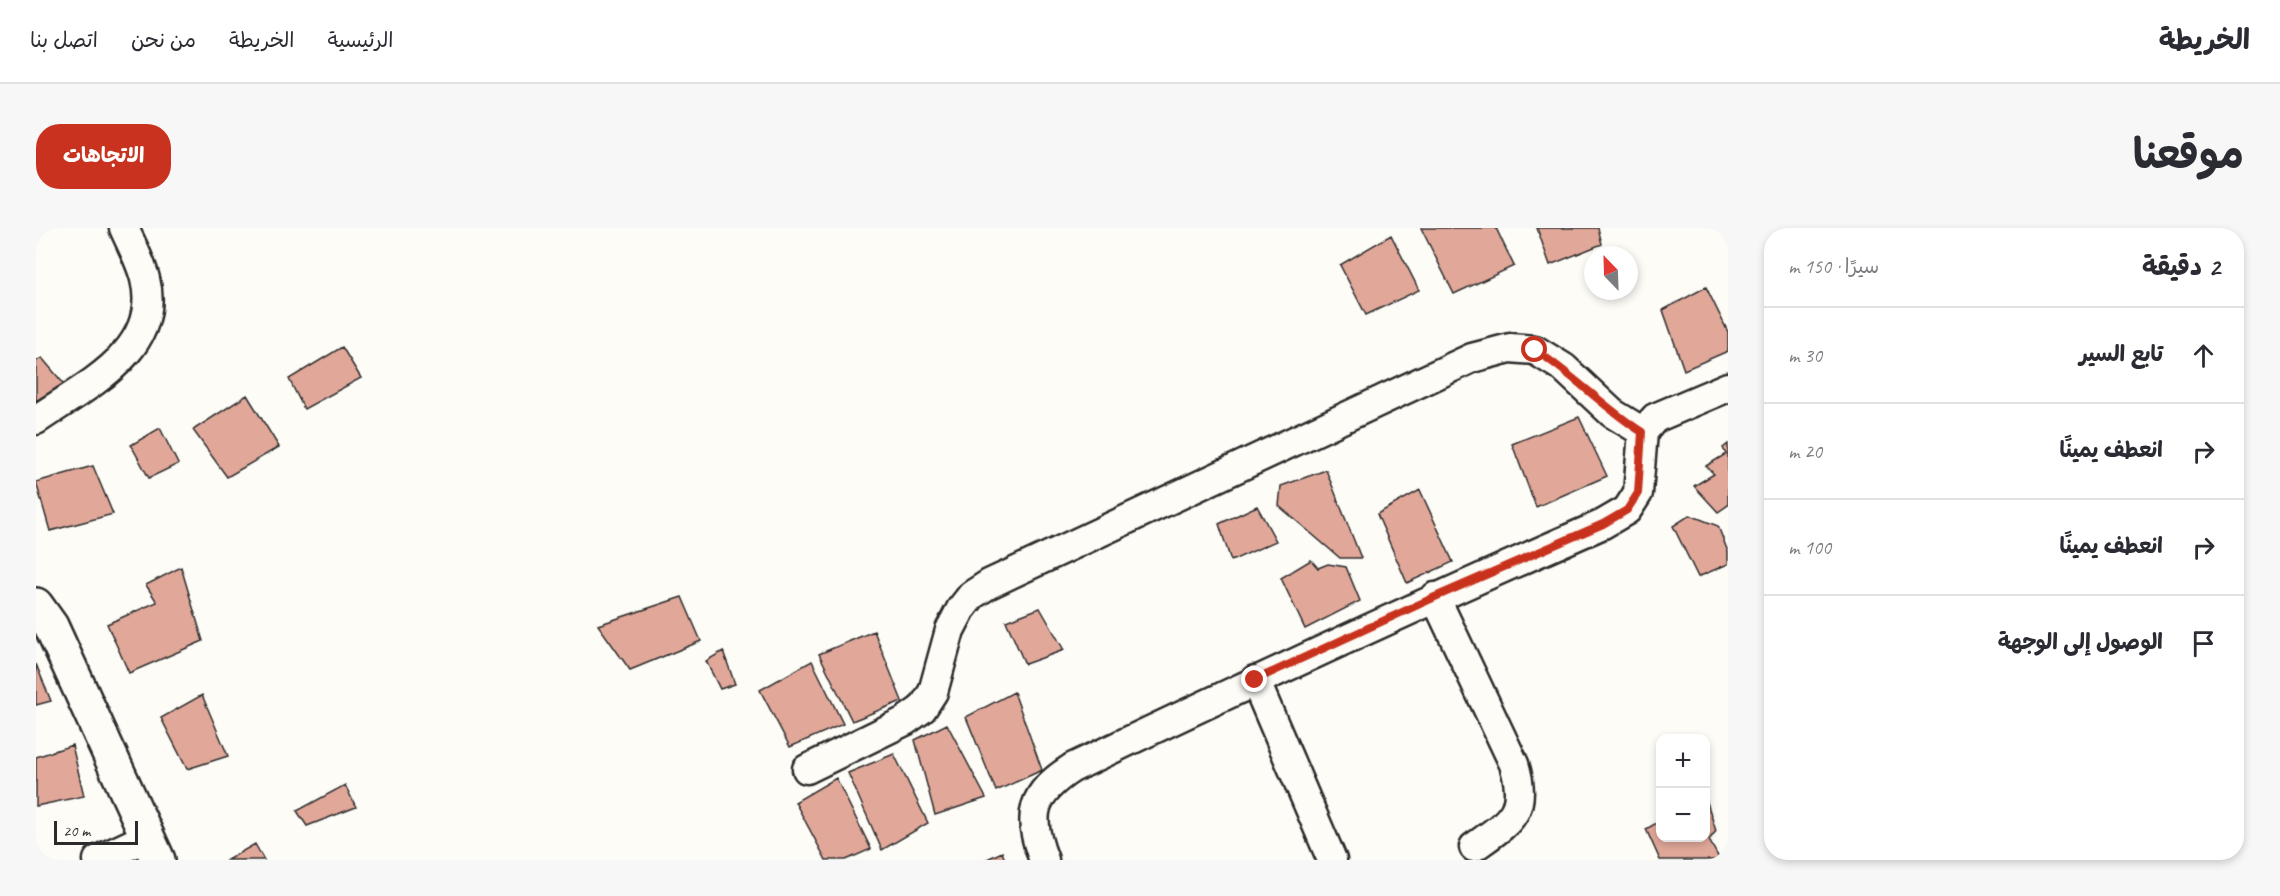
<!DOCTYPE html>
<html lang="ar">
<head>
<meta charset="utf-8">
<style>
	body { margin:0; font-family:Caveat,"Playpen Sans Arabic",sans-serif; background:#f7f7f7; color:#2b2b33; direction:rtl }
	.controls { position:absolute; right:18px; bottom:18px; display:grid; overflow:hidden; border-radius:12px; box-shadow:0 3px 9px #0003 }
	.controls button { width:54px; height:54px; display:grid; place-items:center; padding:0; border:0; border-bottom:2px solid #e1e1e2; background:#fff; color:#2b2b33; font:30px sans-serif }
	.compass { position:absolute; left:1548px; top:18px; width:54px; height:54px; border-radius:50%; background:#fff; box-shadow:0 3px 9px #0003; rotate:337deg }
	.scale { position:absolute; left:18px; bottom:15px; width:84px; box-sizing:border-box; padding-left:6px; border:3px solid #2b2b2b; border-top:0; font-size:16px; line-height:21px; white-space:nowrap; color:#2b2b2b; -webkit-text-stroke:4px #fdfcf7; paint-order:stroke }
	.stop { position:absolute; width:18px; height:18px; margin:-14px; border:4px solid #c8321e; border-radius:50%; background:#fff }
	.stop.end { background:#c8321e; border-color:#fff; box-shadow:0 2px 6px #0008 }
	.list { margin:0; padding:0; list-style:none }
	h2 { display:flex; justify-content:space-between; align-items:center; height:78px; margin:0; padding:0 24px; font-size:26px }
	h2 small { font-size:20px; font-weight:400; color:#7c7c81 }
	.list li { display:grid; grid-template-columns:39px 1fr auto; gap:18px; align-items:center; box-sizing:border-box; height:96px; padding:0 24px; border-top:2px solid #e1e1e2 }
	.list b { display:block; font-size:22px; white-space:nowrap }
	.list em { font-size:20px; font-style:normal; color:#7c7c81 }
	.icon { flex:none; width:33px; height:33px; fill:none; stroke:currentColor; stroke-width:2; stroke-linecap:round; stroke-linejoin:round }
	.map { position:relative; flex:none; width:1692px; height:632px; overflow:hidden; direction:ltr; border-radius:24px }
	header { display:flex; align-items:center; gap:36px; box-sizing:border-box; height:84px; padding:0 30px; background:#fff; border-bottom:2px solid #e1e1e2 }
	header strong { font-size:28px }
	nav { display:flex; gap:33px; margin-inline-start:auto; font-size:21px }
	.intro { display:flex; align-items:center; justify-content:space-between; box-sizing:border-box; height:144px; padding:0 36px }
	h1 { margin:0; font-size:42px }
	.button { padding:15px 27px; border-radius:24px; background:#c8321e; color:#fff; font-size:21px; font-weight:700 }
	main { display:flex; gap:36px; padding:0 36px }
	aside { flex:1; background:#fff; border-radius:24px; box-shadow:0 3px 9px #0003 }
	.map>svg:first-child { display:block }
</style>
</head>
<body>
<header>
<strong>الخريطة</strong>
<nav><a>الرئيسية</a><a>الخريطة</a><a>من نحن</a><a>اتصل بنا</a></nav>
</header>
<div class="intro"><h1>موقعنا</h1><a class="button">الاتجاهات</a></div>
<main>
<aside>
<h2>2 دقيقة<small>سيرًا · 150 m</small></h2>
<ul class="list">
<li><svg class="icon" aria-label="ahead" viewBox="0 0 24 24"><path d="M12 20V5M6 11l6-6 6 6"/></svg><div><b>تابع السير</b></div><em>30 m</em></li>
<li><svg class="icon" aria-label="right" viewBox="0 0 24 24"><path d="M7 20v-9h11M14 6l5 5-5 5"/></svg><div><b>انعطف يمينًا</b></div><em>20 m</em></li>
<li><svg class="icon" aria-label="right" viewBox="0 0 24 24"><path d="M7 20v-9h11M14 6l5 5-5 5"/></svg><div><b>انعطف يمينًا</b></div><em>100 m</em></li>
<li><svg class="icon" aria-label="arrive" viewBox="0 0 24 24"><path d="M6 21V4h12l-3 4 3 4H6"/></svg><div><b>الوصول إلى الوجهة</b></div></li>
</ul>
</aside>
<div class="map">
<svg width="1692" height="632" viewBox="0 0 1692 632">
	<rect width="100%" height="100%" fill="#fdfcf7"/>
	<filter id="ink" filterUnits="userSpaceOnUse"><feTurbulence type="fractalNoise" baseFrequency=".0167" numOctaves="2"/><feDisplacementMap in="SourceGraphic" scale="12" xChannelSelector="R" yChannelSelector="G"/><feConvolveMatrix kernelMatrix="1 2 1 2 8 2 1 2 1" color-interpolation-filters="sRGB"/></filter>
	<g filter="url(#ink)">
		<!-- building -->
		<path fill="#e1a89a" stroke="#2b2b2b" stroke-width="1.5" d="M1385,0H1460L1478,38L1418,66Z
			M1501,0H1562L1566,16L1514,37Z
			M1355,7L1383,62L1330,87L1304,37Z
			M1670,59L1692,104V123L1648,142L1627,82Z
			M306,119L325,150L268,181L253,151Z
			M6,130L28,156L0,173V133Z
			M211,167L243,219L191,249L157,202Z
			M1543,189L1571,248L1500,279L1476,216Z
			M124,200L142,236L113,250L95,217Z
			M1692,216V277L1682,284L1658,258L1678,246L1670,238L1690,226L1687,220Z
			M57,238L77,286L14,303L0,254Z
			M1290,242L1325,330H1304L1243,278L1245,258Z
			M1384,262L1417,334L1371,355L1341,286Z
			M1221,278L1240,313L1195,333L1183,296Z
			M1654,287L1682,298L1692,324V336L1662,349L1637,298Z
			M1275,332L1282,340L1292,336L1310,339L1324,373L1269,401L1245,350Z
			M145,339L167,413L93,445L71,396L121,374L110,357Z
			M646,369L665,413L594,442L562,397Z
			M1004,380L1028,422L989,436L970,393Z
			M838,403L866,473L816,493L783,426Z
			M687,423L699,456L684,461L670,433Z
			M776,433L807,496L754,519L724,462Z
			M0,436L15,473L0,477Z
			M978,464L1006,542L960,563L930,489Z
			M166,467L192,528L151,541L125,490Z
			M911,496L950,570L899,587L879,512Z
			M36,517L48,568L0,578V529Z
			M858,526L892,595L846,622L812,545Z
			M800,550L835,621L810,632H790L759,574Z
			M309,557L320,579L271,598L261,583Z
			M1670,571L1680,603L1673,612L1684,632H1624L1610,601L1624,593V610H1670Z
			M219,616L228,632H191Z
			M966,624L969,632H949Z"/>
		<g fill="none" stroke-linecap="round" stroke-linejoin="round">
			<defs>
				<path id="minor" d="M0,192C49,158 127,123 109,51C105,34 95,16 88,0
					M1399,369L1478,536C1493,584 1474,593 1438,619
					M1219,452L1296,632
					M771,541L869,493L886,481L897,464L914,402L925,381L936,367L953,356L1436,130L1474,120L1499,122L1528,140L1576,185L1607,204
					M62,632L111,609
					M1008,632C990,586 996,566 1036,540C1212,456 1388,374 1567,296L1591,282L1602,265L1607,204L1619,190L1692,159"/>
				<path id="tertiary" d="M0,377L15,398L122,632"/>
			</defs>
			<!-- minor casing -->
			<use href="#minor" stroke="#2b2b2b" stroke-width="33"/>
			<!-- tertiary casing -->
			<use href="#tertiary" stroke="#2b2b2b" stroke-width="38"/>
			<!-- minor -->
			<use href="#minor" stroke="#fdfcf7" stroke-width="28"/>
			<!-- tertiary -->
			<use href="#tertiary" stroke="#fdfcf7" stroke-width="33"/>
		</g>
	</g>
	<g fill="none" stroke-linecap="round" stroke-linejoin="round" filter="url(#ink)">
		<!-- route -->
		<path stroke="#c8321e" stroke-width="8" d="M1219,452L1399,369L1567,296L1591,282L1602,265L1606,204C1568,180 1538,147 1499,122"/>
	</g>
</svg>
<div class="controls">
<button>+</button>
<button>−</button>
</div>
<svg class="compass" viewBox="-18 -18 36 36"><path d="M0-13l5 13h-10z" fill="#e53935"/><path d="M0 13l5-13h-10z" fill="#7c7c81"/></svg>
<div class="scale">20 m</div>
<div class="stop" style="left:1499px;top:122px"></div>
<div class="stop end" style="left:1219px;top:452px"></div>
</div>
</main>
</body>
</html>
